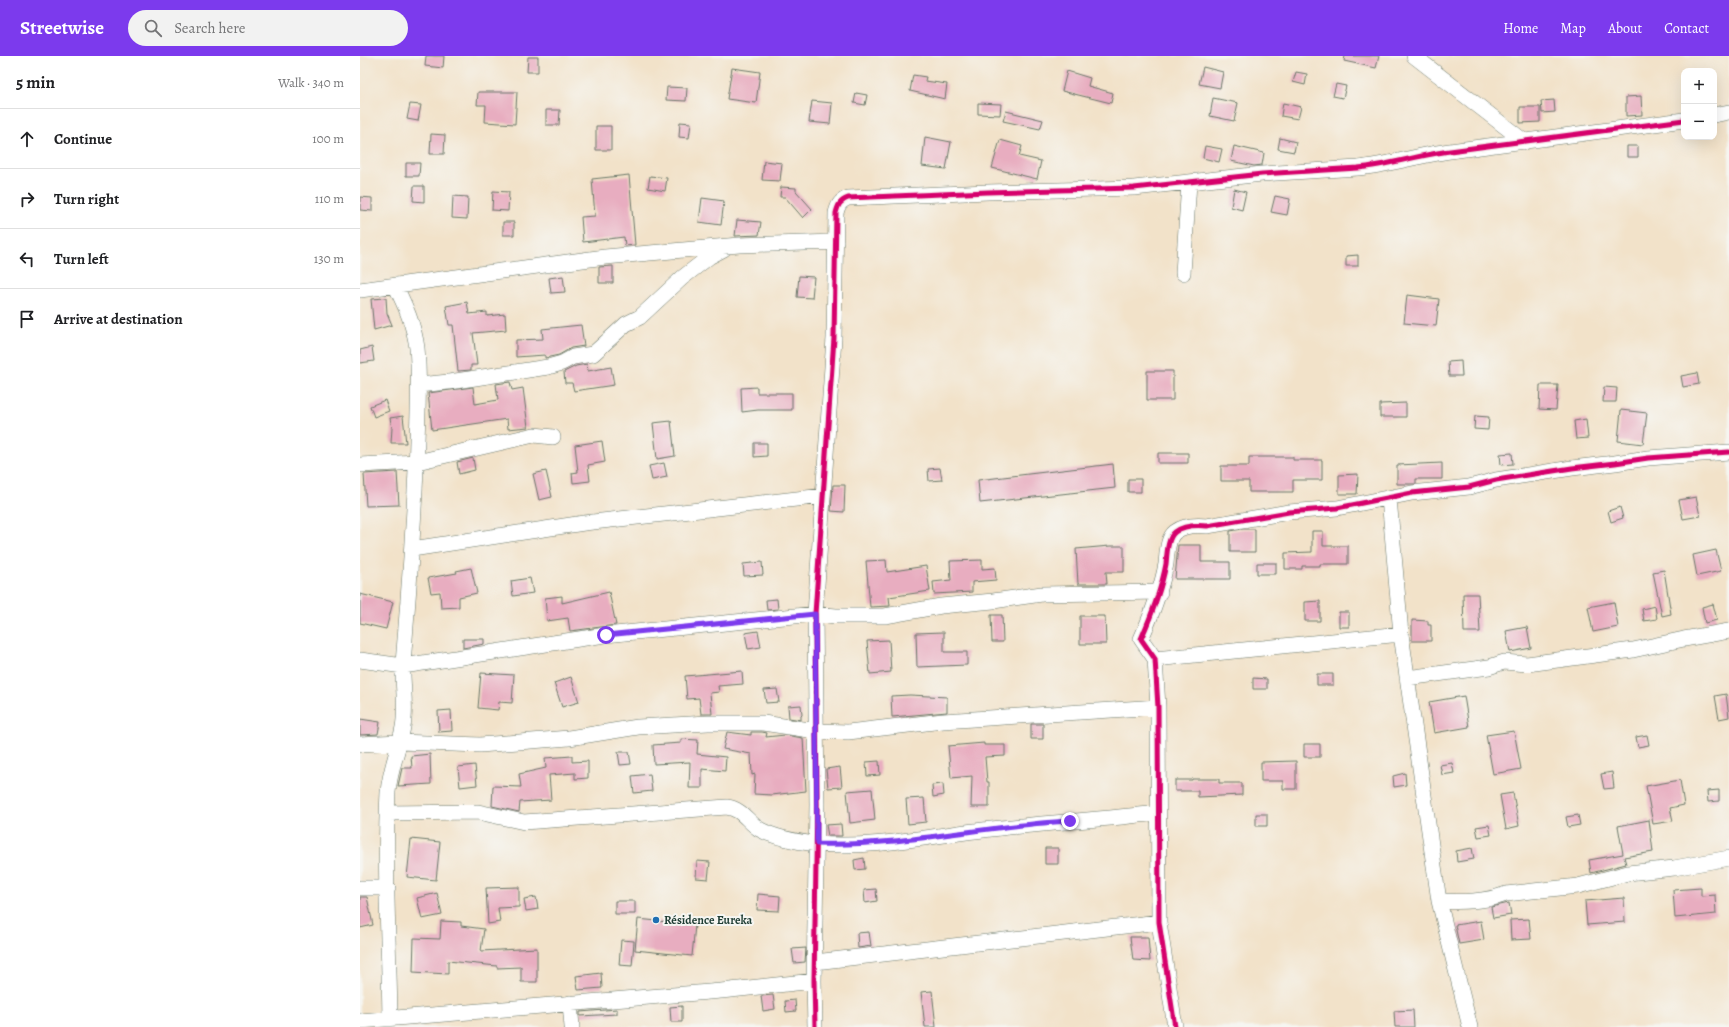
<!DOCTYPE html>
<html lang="en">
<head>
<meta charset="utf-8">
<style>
	body { margin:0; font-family:Alegreya,serif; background:#f2f2f2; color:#202124 }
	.controls { position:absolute; right:12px; top:12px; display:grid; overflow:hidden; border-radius:8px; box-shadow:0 4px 16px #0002 }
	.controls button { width:36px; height:36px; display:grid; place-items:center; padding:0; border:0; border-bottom:1px solid #e0e0e0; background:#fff; color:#202124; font:20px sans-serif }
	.stop { position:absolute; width:12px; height:12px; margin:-9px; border:3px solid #7c3aed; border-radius:50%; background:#fff }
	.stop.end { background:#7c3aed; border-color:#fff; box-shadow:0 1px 4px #0008 }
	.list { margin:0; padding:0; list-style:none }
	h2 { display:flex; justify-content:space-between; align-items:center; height:52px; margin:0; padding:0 16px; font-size:17px }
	h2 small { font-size:13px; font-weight:400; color:#757577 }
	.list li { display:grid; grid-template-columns:26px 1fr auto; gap:12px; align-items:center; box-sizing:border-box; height:60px; padding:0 16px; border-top:1px solid #e0e0e0 }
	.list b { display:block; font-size:15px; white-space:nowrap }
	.list em { font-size:13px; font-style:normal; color:#757577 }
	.icon { flex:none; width:22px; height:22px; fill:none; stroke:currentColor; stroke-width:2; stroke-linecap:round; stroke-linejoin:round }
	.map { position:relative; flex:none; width:1369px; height:971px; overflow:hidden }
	header { display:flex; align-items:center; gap:24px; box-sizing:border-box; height:56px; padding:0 20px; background:#7c3aed; color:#fff }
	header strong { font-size:19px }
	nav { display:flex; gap:22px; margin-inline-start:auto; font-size:14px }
	.search { width:280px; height:36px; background:#f2f2f2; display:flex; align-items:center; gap:10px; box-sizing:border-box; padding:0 14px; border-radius:22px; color:#757577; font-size:15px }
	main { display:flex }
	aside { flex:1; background:#fff }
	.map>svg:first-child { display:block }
</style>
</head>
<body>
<header>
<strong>Streetwise</strong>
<div class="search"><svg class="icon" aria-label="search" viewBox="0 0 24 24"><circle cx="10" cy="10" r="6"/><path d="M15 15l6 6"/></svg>Search here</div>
<nav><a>Home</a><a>Map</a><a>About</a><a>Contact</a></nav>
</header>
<main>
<aside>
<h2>5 min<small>Walk · 340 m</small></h2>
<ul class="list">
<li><svg class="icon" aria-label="ahead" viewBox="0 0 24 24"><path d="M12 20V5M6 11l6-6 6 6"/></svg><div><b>Continue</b></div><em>100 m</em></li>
<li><svg class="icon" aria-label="right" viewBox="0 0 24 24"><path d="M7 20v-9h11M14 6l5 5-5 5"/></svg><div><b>Turn right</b></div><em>110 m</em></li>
<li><svg class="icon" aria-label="left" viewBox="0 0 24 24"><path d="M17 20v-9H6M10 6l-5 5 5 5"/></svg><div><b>Turn left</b></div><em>130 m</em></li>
<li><svg class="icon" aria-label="arrive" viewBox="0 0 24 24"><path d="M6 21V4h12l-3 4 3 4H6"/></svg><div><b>Arrive at destination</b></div></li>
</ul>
</aside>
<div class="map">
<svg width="1369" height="971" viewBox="0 0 1369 971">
	<rect width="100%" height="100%" fill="#f6f6f2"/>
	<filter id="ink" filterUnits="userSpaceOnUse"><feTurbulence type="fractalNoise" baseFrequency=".025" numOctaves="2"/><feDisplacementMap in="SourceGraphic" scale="8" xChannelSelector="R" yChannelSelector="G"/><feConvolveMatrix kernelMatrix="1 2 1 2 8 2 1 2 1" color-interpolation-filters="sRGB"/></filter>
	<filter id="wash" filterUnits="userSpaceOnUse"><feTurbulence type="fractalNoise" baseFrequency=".012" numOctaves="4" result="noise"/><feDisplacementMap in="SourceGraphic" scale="16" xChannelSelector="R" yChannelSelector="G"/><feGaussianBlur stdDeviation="0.9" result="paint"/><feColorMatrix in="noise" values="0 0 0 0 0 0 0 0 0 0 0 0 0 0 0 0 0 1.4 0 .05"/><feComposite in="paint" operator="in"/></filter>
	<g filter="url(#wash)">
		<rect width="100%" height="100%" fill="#f2e2c9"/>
		<g id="blocks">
			<!-- building -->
			<path fill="#e8adc0" d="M66,0H84L83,12L65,10Z
				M985,0H1019L1016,12L984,5Z
				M168,1H178V16H167Z
				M843,11L863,16L860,32L839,28Z
				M372,12L400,16L396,47L367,43Z
				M707,15L730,22L728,30L753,37L751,47L702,35Z
				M936,16L947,18L945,29L933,26Z
				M553,19L566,21L565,25L587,28L585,43L550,35Z
				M976,28L986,30L983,42L973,40Z
				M307,31L327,32L326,45L306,44Z
				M118,36H157L155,68L125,66L126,49H117Z
				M496,37L507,39L505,49L494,47Z
				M1281,40L1282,59L1266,60V41Z
				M853,42L878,47L874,65L850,60Z
				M1194,44L1195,56L1182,57L1181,45Z
				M452,45L472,47L470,68L449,66Z
				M618,47L641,48L640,59L618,58Z
				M923,47L941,51L938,63L921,60Z
				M50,48L61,49L58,65L47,63Z
				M1160,51H1180V66L1160,67Z
				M186,54H200L199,69H186Z
				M646,55L683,64L680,73L643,65Z
				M320,66L331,67L329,82L319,81Z
				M236,70H251V94H236Z
				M71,78L85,79L84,98H70Z
				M565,81L591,86L586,113L562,110Z
				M920,82L936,86L934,96L918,93Z
				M640,84L662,90L659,100L681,105L677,123L632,112Z
				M845,90L862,93L859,106L843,102Z
				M874,90L904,97L902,109L894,110L871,105Z
				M1267,90H1278V101H1267Z
				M404,105L422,107L420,125L402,124Z
				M46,107H60L59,120H46Z
				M269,119L275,189L265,190L264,181L223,186L221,161L235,160L232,123Z
				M290,120L307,122L305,135L288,132Z
				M54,130H64V146L53,145Z
				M421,131L436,132V135L452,153L443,162L425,141H420Z
				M874,133L886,136L882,154L871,151Z
				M133,135L149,136L148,155L132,154Z
				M93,140L108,141L107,163L92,162Z
				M915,140L930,143L927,159L911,156Z
				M0,141L12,142V155L0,154Z
				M342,142L364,145L361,169L339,166Z
				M377,164L401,166L399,179L375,180Z
				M143,166H154V179H143Z
				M998,199V210H986V200Z
				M253,210V227H239V211Z
				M203,220L205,236L191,237L189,222Z
				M439,220L454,221L452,242L437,241Z
				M1047,239L1079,243L1076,270L1044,267Z
				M26,242L27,257L32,269L14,274L11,243Z
				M107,246L109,258L127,256V260L145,258L146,274L113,277L117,309H111V314L98,315L93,269H89L86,250Z
				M221,269L224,290L211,292L199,299L185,302V299L156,301V284L183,283L182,273Z
				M12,291L14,305L0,307V294Z
				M1101,305L1102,320H1089L1088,306Z
				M227,308L228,315L251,311L254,329L214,335L212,327H205L204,316L216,310Z
				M787,315H813V344H787Z
				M1337,317L1339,328L1323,331L1321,320Z
				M150,326L152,334L163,332L168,371L148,373L147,363L72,374L68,337L113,331L115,348L138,344L136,328Z
				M1180,329H1198L1196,354L1179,353Z
				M397,331V337H432V354H398L382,356L381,332Z
				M1244,331L1257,332L1256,346H1243Z
				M25,344L29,355L14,361L10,350Z
				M1046,347V361H1020V348Z
				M1261,354L1287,357L1283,388L1258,385Z
				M43,360L46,387H31L32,372L30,362Z
				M1115,360L1129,361L1128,374L1114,373Z
				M1226,363L1228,382L1216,383L1214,365Z
				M311,365L315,400L297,403L293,367Z
				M242,385L245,406L228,409L230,425L213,427L212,417L218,416L215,389Z
				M394,387H407V400L394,401Z
				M798,397H828V407H798Z
				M1152,397L1153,408L1141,409L1140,398Z
				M889,401H933V404H962V424H933V436H889V425H861V410H889Z
				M113,402L115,414L99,418L97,406Z
				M304,407L307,421L292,424L289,410Z
				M1082,407V423H1056V428H1037V409Z
				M753,408L755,432L620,447L618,424Z
				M580,412L582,424L569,425L568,413Z
				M186,415L192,441L179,444L173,418Z
				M37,416L39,449L6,450L4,418Z
				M998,418L997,438H979V419Z
				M768,423H781V436H768Z
				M473,429H485L484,456L471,455Z
				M1336,441L1340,460L1323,463L1319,444Z
				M1260,451L1263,462L1251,466L1248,455Z
				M883,473H895V496H870V475Z
				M952,475H963V490H988V508H960V510H942V513H925V497L952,496Z
				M818,489H841V506H870V523H815Z
				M750,490H764V516H746L747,528H718L716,493Z
				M1356,494L1361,515L1337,520L1333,499Z
				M526,504L527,516L566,510L570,535L529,541L530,550L510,551L506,505Z
				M622,504V513L635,512L636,524L612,526V536L574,538L573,526L591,524L590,505Z
				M402,506L403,519L384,520L383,508Z
				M897,507H916V518H897Z
				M111,512L117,537L99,541V551L81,552L80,536L71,537L68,522L97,517L96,515Z
				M1304,514L1311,558L1302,560L1293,516Z
				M170,522L173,537L153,540L151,525Z
				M249,536L256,569L210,575L208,562L187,565L185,542L202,540V547Z
				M0,538L33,546L26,573L0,567Z
				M1103,538H1118L1120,576H1104Z
				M417,543L418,553L407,554L406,544Z
				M960,545V565H945V546Z
				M1254,546L1258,571L1233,576L1228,551Z
				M1353,548L1357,564L1345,567L1342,551Z
				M1295,550L1297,563L1284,565L1282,553Z
				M979,556H989V571H979Z
				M631,559H642L643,586H632Z
				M720,560H745L746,588H720Z
				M1052,564L1068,565V569H1071V585H1052Z
				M1167,571L1171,592L1150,596L1146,575Z
				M398,575L401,591L388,593L385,577Z
				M584,576V596H607V609L557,611L556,577Z
				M103,583H124V588L103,592Z
				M529,584L531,616L510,618L507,585Z
				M382,615L383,628L358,630L359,636L350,637L352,658H341L339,642L327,643L325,620Z
				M121,617L154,619L152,647L139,646L138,654L118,652Z
				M957,618H973V629H957Z
				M211,621L219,646L202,651L194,627Z
				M893,622L907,623V633H893Z
				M417,633L419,646L406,647L404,634Z
				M1366,638L1369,661L1359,663L1355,640Z
				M550,639L587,641V656L532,661L531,640Z
				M1104,640L1109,671L1074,677L1069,646Z
				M441,649L442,659L441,660V664L429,662L428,650Z
				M91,654L92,675L79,676L78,655Z
				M0,663L20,666L18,678L0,679Z
				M671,668H683V683H671Z
				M1154,675L1161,713L1133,718L1126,679Z
				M367,676L391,679V676H402L407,677L406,681L425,679L443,682L446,735L412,739L394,738L395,718L392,719L391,698L363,693Z
				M1287,679L1289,689L1278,691L1276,681Z
				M321,683L338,684L337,698L366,701L365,715L342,713V732H329L330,706L294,708L293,689L321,687Z
				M624,687V689H645V700L625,701L627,726H629V751H611L612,720L591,722L588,690Z
				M944,688H960V701H944Z
				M258,696H269L271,708L260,709Z
				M70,698L71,728L38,730L42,712H52L51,700Z
				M212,700V706L228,705V722L215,723V717L189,719L191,744L160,746L159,756L132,750L133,730L161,731L159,718L186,712L185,702Z
				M519,705L520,719L507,720L506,706Z
				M936,705V733H923V725H901V706Z
				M1092,707L1094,717L1082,719L1080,709Z
				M115,709L117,729L100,731L98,711Z
				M480,711L482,731L468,732L466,713Z
				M1252,716L1254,732L1244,733L1241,718Z
				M1045,717L1046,729L1034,731L1033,720Z
				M290,718L292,735L274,737L272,720Z
				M832,723H859V727H882V739L838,741V735H815V724H832Z
				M1320,724L1324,749L1310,752L1313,765L1293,768L1286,730Z
				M583,728L584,739L573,741L572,729Z
				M512,733L515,764L490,767L487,735Z
				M1359,734V745L1348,746L1347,735Z
				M1153,737L1159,770L1146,773L1140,739Z
				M564,742L566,766L548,768L546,743Z
				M896,758H907V770H896Z
				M1218,759L1220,769L1208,771L1206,761Z
				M1289,764L1293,796L1264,801L1266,808L1231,817L1229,804L1263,798L1258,770Z
				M481,768L482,780H468L466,769Z
				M1129,769L1131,779L1118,781L1116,771Z
				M51,783L80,786L76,824L47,821Z
				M685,792H698V808H685Z
				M1112,792L1114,803L1097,806L1096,795Z
				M504,802L505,813L495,814L494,804Z
				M337,805L350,806L348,823L336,822Z
				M159,831V851L138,852L140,866L128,868L126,832Z
				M1341,832V840L1355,839L1356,858L1315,862L1313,834Z
				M516,833L517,845L505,847L504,834Z
				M77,837L82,859L62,863L57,842Z
				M398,838L420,840L419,855L397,854Z
				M0,841H7L13,869L0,872Z
				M176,841L178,853L166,855L164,843Z
				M1264,842L1265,866L1227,869L1225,845Z
				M255,845H275V858H255Z
				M1149,847L1151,859L1133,862L1131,851Z
				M278,863L335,869L332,900L275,894Z
				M1169,863L1171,883L1151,884L1150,864Z
				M81,865L101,866V870L124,873L121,895L177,892V926H161V911L137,912V910L88,905V918L53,916L54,882L80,883Z
				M1121,865L1124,884L1099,888L1095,869Z
				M509,876L511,890L498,892L497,877Z
				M770,881H788L790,905L773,904Z
				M261,884L274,885L272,910L259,909Z
				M446,892L445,906L434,907L432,893Z
				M241,917L242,932L218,934L216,920Z
				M572,935L576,971H565L561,936Z
				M413,939L415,953L403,955L401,940Z
				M435,944L436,955L426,956L425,945Z
				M322,950V966H311L310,951Z
				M257,953V958L220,960V956Z
				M1053,954L1054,971H1035L1034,955Z"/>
		</g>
	</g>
	<g filter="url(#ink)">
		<use href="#blocks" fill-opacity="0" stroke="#697768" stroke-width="1"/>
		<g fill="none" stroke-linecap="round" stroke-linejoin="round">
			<defs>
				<path id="street" d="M1054,0L1165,86
					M1354,59L1369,56
					M823,217L829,127
					M0,234L245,201L379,189L476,186
					M58,329L89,326L188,311L202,307L213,301L233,298L266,268L280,261L322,222L349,201L364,193
					M0,409L57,406L174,379L193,381
					M1029,442L1041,578L1079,845L1110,971
					M52,493L224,467L463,440
					M795,603L1041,578
					M0,604L43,610L245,579L455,558L476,560H525L581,550L633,545L682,538L800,536
					M1047,622L1129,611L1144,606L1167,608L1273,594L1324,583L1369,575
					M0,688L39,686L120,689L209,682L278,671L348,667H403L456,675L488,676L583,665L798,651
					M28,757L118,756L164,766L367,751C382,753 387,765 399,773C415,782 439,786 457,788C512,793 569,780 623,774C681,767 740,764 798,757
					M0,832H28
					M1079,845C1102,846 1125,846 1146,838L1218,830L1268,817L1314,812L1369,802
					M455,906L799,866
					M210,947L212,971
					M30,963C29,888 24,811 28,736C30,713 39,693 43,671C47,651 42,628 43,608C49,534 55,459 57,385C58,354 60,323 57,292C54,269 45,249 35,229
					M0,965L361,935L454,925
					M455,971L454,925L457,749L455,558L474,282L476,157C478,149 480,145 488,142L628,136L774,132L902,118L998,112C1029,109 1059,99 1090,95C1168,85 1246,75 1324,64
					M815,971L799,866L798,651L795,603L781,583C792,558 801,535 806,508C807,499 807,482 815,476C824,469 837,469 847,470L929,456L977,452L1052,437L1109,431L1136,424L1212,412L1255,407L1288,402L1369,396"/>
			</defs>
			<!-- street casing -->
			<use href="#street" stroke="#697768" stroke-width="16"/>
			<!-- street -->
			<use href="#street" stroke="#fff" stroke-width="15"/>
			<defs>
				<path id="cycleway" d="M455,971L454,925L457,749L455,558L474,282L476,157C478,149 480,145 488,142L628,136L774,132L902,118L998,112C1029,109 1059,99 1090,95C1168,85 1246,75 1324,64
					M815,971L799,866L798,651L795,603L781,583C792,558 801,535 806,508C807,499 807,482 815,476C824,469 837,469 847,470L929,456L977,452L1052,437L1109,431L1136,424L1212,412L1255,407L1288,402L1369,396"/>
			</defs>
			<!-- cycleway casing -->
			<use href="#cycleway" stroke="#f6f6f2" stroke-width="8"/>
			<!-- cycleway -->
			<use href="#cycleway" stroke="#d6006c" stroke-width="5"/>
		</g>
	</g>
	<g fill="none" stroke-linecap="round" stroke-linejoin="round" filter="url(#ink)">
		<!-- route -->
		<path stroke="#7c3aed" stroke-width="5" d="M246,579L455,558L457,788C542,791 626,769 710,765"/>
	</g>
	<!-- markers -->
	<circle fill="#1f6fb2" stroke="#f6f6f2" stroke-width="1.5" cx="296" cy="864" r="4"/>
	<g text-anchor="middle" stroke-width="4" stroke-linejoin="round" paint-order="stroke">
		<!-- poi labels -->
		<g font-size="12" font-weight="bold" fill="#1f3d34" stroke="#f6f6f2" text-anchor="start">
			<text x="304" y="868">Résidence Eureka</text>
		</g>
	</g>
</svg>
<div class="controls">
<button>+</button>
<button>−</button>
</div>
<div class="stop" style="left:246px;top:579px"></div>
<div class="stop end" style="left:710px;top:765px"></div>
</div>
</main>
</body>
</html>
